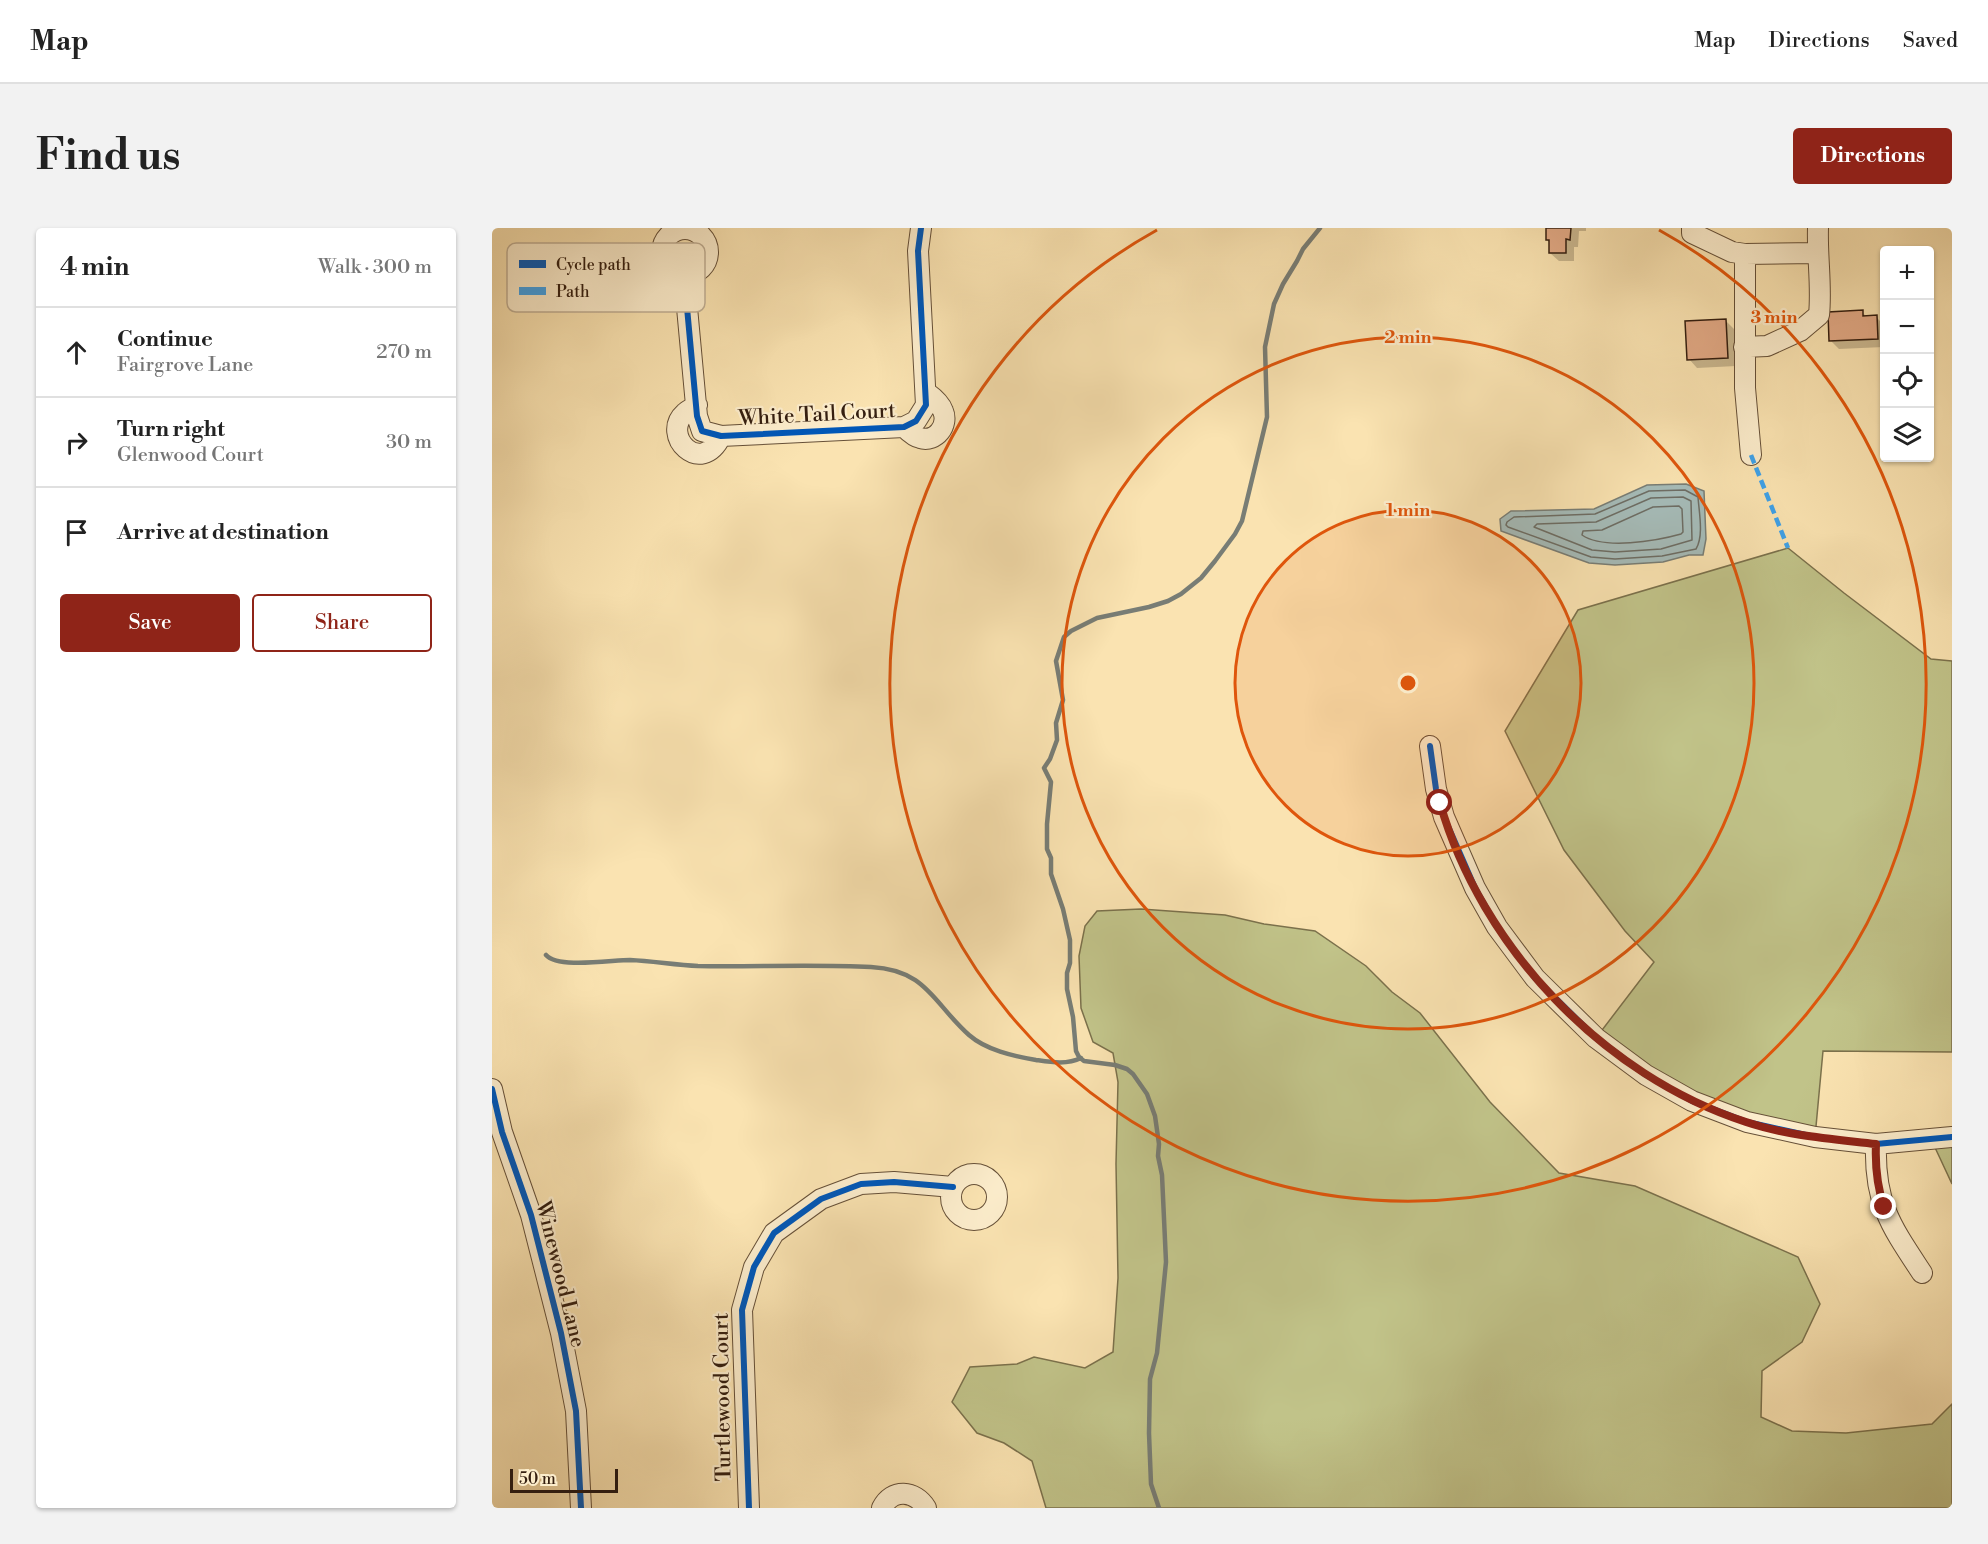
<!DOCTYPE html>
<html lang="en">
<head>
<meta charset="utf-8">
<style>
	body { margin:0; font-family:"Libre Bodoni",serif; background:#f2f2f2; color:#222 }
	.controls { position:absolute; right:18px; top:18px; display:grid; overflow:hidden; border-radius:6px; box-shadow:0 2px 4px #0004 }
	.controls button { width:54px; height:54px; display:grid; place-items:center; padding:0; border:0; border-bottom:2px solid #e0e0e0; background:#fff; color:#222; font:30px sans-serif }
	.scale { position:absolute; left:18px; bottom:15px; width:108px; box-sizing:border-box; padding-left:6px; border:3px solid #351f10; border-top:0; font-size:16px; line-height:21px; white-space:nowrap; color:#351f10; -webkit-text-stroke:4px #fcedcc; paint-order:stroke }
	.stop { position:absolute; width:18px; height:18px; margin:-14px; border:4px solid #8f2418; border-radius:50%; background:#fff }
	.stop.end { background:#8f2418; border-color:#fff; box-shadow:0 2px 6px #0008 }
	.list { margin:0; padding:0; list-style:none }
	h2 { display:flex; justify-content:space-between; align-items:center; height:78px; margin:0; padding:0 24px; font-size:26px }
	h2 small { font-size:20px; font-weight:400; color:#767676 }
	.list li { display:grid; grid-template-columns:39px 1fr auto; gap:18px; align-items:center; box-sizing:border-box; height:90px; padding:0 24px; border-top:2px solid #e0e0e0 }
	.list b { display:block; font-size:22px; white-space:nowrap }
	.list p { margin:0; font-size:20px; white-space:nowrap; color:#767676 }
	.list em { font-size:20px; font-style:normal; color:#767676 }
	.actions { display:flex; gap:12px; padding:18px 24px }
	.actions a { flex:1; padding:14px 0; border:2px solid #8f2418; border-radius:6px; text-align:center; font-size:21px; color:#8f2418 }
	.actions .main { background:#8f2418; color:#fff }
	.icon { flex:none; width:33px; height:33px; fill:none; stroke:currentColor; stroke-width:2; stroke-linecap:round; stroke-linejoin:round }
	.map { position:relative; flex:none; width:1460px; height:1280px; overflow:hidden; border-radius:6px }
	header { display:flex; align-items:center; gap:36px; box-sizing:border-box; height:84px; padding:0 30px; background:#fff; border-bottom:2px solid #e0e0e0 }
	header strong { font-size:28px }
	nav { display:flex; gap:33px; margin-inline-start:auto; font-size:21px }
	.intro { display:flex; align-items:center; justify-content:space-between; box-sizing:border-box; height:144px; padding:0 36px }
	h1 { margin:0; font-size:42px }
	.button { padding:15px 27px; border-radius:6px; background:#8f2418; color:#fff; font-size:21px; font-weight:700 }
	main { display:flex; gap:36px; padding:0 36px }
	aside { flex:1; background:#fff; border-radius:6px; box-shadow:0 2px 4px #0004 }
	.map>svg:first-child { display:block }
</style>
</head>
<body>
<header>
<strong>Map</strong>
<nav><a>Map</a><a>Directions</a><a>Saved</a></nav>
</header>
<div class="intro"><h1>Find us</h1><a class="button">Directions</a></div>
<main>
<aside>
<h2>4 min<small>Walk · 300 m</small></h2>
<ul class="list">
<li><svg class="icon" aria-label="ahead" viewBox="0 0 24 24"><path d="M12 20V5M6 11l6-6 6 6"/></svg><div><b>Continue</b><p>Fairgrove Lane</p></div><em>270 m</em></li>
<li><svg class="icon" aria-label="right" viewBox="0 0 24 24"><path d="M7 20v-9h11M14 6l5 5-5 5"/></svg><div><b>Turn right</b><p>Glenwood Court</p></div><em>30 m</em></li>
<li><svg class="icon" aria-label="arrive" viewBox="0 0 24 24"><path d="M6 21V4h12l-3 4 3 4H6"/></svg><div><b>Arrive at destination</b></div></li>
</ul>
<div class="actions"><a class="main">Save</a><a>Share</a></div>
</aside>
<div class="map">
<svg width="1460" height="1280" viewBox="0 0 1460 1280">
	<rect width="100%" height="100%" fill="#fae3b1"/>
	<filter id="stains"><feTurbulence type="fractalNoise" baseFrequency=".00333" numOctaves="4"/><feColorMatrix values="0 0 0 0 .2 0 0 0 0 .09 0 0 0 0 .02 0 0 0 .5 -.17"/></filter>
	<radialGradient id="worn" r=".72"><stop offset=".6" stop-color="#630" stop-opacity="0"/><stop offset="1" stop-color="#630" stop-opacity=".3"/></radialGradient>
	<!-- green -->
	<path fill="#c1c389" stroke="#7b714c" stroke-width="1.5" d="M1296,320L1352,365L1439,431L1460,433V824L1331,823L1323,909L1255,894L1104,810L1162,734L1133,703L1072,622L1013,503L1086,382Z
		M649,681L733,687L772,696L823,703L874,738L900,764L928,785L998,874L1067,945L1143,958L1306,1029L1328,1076L1310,1114L1270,1143L1269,1189L1300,1203L1354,1205L1440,1196L1460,1176V1280H554L540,1233L512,1215L485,1205L460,1174L478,1139L525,1136L542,1129L593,1140L621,1124L626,1050L624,936L626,854L621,825L601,814L589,780L587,728L593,698L605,683Z
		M1460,909V956L1439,911Z"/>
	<!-- water -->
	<path fill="#a5bbb8" stroke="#787d75" stroke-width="1.5" d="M1194,256L1212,263L1214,311L1211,327H1197L1171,334L1123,337L1097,335L1009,303L1008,291L1019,283L1102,281L1155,257Z"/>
	<!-- shadow -->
	<path fill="#0003" d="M1056,0H1094V3H1087L1086,19H1082V33H1067L1058,25V15L1055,12Z
		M1370,84L1375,89H1384L1392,97V119L1347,121L1338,112Z
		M1233,92L1242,101L1244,138L1205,140L1197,131Z"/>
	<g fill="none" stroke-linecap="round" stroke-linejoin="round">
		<!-- shore -->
		<path stroke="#6d6d64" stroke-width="1.5" d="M1193,262L1206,269C1207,284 1212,308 1204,321L1170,328L1123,331L1099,329L1016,299L1014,297L1015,294L1022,289L1103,286L1157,263Z
			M1191,269L1199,273L1200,312L1169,321L1123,324L1100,322L1042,299L1045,296L1104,294L1159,270Z
			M1187,278L1190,281L1191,304L1189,306C1164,313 1112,322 1090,307L1091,303L1110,302L1161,279Z"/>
		<!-- stream -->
		<path stroke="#787d75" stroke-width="4.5" d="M54,727C66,741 120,732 138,732C161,733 183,737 206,738C264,739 322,736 379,739C435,742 441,775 477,807C494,822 521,828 544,832C558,834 575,837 589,830
			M667,1280L659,1256L657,1205L658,1151L665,1125L674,1034L670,947L666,928L667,916L663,888L655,866L641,846L635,841L623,837L592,833L587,829L584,823L581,789L575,761V745L578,735V712L571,681L559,646V630L555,621V596L559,554L552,540L558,531L565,512L564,495L571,472L564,433L572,409L579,403L605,390L657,379L676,373L689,366L709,350L723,333L743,306L750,293L775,189L773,119L782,76L791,56L805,33L811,21L828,0"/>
	</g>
	<!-- building -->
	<path fill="#e0a884" stroke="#351f10" stroke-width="1.5" d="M1054,0H1079L1078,12L1074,11V25H1057V12H1054Z
		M1371,82V88L1385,87L1386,111L1337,113L1336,84Z
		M1234,91L1236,130L1195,132L1193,93Z"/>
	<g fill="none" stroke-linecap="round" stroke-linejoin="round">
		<defs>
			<path id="minor" d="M1200,0V5L1240,24L1253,26L1325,25
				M170 24a23 23 0 1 1 46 0a23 23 0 1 1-46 0Z
				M1253,26V160L1259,227
				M192,47L205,188L210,203L229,208L412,199L424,193L434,177L426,23L429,0
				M1252,119L1275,118L1308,103L1327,87C1330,58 1325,30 1326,0
				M205,177C201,180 196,182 193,185C168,207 209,250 229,208
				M412,199C416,203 422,209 428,210C444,215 457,197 451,183C448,175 442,170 435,165
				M938,518L944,561L952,589L983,660L1005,699L1043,750L1104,810L1154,847L1200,873L1255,894L1323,909L1384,916L1460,909
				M0,861L10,904L39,987L69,1105L84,1183L89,1280
				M1384,916C1382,975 1399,998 1430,1045
				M459 969a23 23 0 1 1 46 0a23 23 0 1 1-46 0Z
				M257,1280L250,1082L262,1039L282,1005L329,971L369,956L402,954L461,959
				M390,1280C400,1260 423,1262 434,1280"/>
		</defs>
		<!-- minor casing -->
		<use href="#minor" stroke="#665038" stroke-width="22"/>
		<!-- minor -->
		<use href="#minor" stroke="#fcedcc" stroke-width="20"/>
		<!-- quiet -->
		<path stroke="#3ea2ea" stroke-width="4.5" stroke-dasharray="9 4.5" stroke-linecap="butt" d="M1259,227L1296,320"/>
		<defs>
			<path id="cycleway" d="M192,47L205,188L210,203L229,208L412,199L424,193L434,177L426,23L429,0
				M938,518L944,561L952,589L983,660L1005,699L1043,750L1104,810L1154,847L1200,873L1255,894L1323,909L1384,916L1460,909
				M0,861L10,904L39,987L69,1105L84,1183L89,1280
				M257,1280L250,1082L262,1039L282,1005L329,971L369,956L402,954L461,959"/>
		</defs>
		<!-- cycleway casing -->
		<use href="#cycleway" stroke="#fcedcc" stroke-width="10"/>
		<!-- cycleway -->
		<use href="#cycleway" stroke="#0057b8" stroke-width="6"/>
	</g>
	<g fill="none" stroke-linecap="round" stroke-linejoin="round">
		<!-- route -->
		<path stroke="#8f2418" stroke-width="8" d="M948,575C989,719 1112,848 1254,894C1296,908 1341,911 1384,916C1383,938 1385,958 1392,979"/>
	</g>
	<!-- distance rings -->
	<circle cx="916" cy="455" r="173" fill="#df560c" fill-opacity=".12"/>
	<g fill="none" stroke="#df560c" stroke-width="3">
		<circle cx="916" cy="455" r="173"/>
		<circle cx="916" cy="455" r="346"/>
		<path d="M1167 2A518 518 0 1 1 665 2"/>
	</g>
	<g text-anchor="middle" stroke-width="4.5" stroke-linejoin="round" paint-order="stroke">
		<!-- street labels -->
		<g font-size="21" fill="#351f10" stroke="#fcedcc">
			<text transform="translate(325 186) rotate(-3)" y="7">White Tail Court</text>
			<text transform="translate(69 1046) rotate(76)" y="7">Winewood Lane</text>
			<text transform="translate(230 1169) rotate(-91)" y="7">Turtlewood Court</text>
		</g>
	</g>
	<!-- legend -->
	<rect x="15" y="15" width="198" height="69" rx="9" fill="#fcedcc" stroke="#c0af94" stroke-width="1.5"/>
	<rect x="27" y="32" width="27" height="8" fill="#0057b8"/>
	<rect x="27" y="59" width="27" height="8" fill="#3ea2ea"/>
	<g font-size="16" fill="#351f10">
		<text x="64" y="42">Cycle path</text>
		<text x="64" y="69">Path</text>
	</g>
	<circle cx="916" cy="455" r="9" fill="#df560c" stroke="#fcedcc" stroke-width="3"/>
	<g font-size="18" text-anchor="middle" font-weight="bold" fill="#df560c" stroke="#fcedcc" stroke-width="4.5" stroke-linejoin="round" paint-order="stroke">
		<text x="1282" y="95">3 min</text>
		<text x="916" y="115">2 min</text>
		<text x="916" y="288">1 min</text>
	</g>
	<rect width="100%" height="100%" filter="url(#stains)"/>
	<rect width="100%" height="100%" fill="url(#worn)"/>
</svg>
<div class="controls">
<button>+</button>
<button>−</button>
<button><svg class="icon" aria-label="locate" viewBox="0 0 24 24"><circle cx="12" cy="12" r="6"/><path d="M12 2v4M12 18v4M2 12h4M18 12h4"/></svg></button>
<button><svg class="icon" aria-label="layers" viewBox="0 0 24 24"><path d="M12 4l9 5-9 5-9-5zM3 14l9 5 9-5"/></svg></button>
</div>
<div class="scale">50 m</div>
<div class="stop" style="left:948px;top:575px"></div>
<div class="stop end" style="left:1392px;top:979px"></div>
</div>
</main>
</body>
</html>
